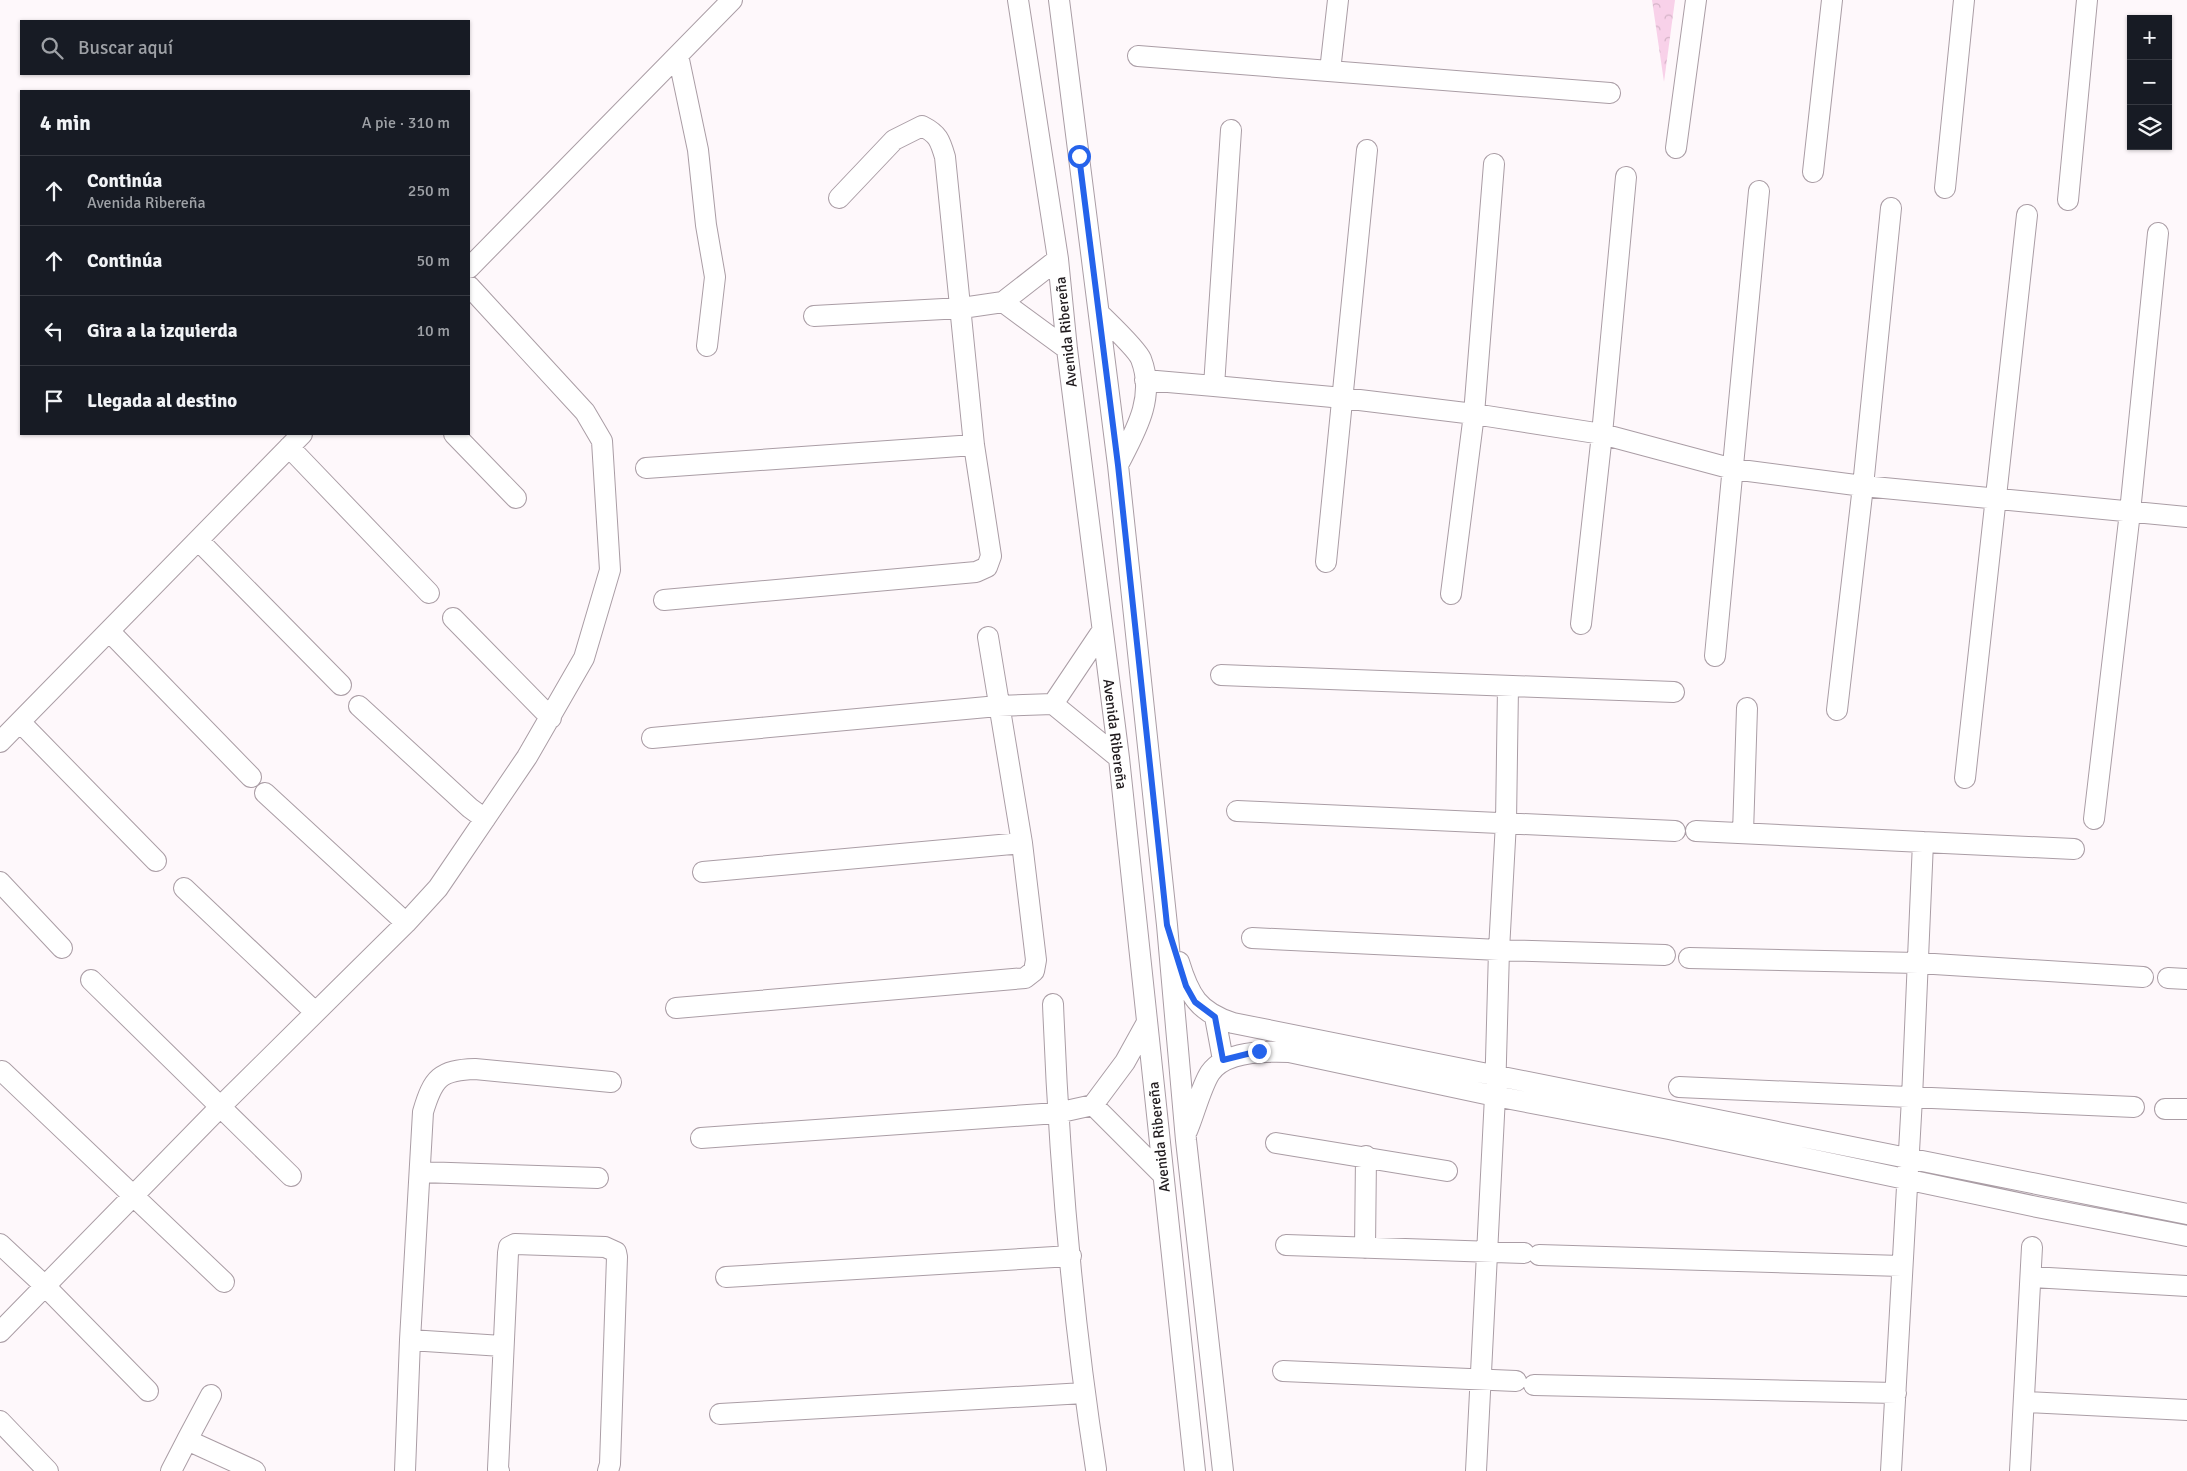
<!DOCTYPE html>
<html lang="es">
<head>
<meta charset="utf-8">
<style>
	body { margin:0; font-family:Signika,sans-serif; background:#242831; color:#f1f3f6 }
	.controls { position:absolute; right:15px; top:15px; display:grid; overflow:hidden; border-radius:0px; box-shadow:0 1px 4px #0004 }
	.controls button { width:45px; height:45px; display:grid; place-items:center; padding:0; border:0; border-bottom:1px solid #363941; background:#171b24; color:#f1f3f6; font:25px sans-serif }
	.stop { position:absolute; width:15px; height:15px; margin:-11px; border:4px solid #2563eb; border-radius:50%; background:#fff }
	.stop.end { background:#2563eb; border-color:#fff; box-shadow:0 1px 5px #0008 }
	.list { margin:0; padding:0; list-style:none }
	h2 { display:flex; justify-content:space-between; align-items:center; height:65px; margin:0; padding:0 20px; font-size:21px }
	h2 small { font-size:16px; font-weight:400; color:#9ea1a6 }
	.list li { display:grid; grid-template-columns:32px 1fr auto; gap:15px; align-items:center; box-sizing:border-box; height:70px; padding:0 20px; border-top:1px solid #363941 }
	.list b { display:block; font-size:19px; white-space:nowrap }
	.list p { margin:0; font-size:16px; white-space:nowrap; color:#9ea1a6 }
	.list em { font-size:16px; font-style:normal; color:#9ea1a6 }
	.icon { flex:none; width:28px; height:28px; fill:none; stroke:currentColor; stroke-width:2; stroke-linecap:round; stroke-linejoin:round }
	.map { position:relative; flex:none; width:2187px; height:1471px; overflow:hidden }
	.search { position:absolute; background:#171b24; box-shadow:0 1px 4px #0004; left:20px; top:20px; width:450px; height:55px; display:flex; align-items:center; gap:12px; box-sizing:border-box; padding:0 18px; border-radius:0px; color:#9ea1a6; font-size:19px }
	.panel { position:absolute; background:#171b24; box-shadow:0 1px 4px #0004; left:20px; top:90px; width:450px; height:345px; border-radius:0px }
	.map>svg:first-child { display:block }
</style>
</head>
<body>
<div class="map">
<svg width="2187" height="1471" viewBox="0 0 2187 1471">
	<defs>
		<pattern id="park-crowns" width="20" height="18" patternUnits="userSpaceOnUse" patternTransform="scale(1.25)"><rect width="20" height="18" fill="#f8d1e9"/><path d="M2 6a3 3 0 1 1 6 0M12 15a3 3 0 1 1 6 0" fill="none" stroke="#d4b3c7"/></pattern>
	</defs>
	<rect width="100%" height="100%" fill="#fef8fb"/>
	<!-- park -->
	<path fill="url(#park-crowns)" d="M1652,0H1675L1664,82Z"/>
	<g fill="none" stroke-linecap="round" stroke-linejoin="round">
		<defs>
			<path id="minor" d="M1018,0L1058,259L1067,349L1119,758L1195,1471
				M1059,0L1118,465L1167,925L1186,1140L1223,1471
				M678,55L698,150L706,225L715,277L707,346
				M1138,56L1610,93
				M1330,71L1338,0
				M1676,148L1696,0
				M1813,172L1832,0
				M1945,188L1964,0
				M2068,200L2087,0
				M469,268L732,0
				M1003,302L1067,349
				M1099,313C1108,322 1137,349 1141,359C1156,398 1135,432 1118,465
				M814,316L962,308L1003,302L1058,259
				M1145,380L1214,386L1231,130
				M1214,386L1343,398L1474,414L1602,434L1733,469L1863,486L2187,517
				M454,434L516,498
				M289,447L429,593
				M646,468L974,445
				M198,540L341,685
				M1326,562L1367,150
				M1451,594L1474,414L1494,164
				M664,600L976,572L987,567L991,556L974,445L945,157C940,140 938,134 922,126L894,140L839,198
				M453,618L551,718
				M1581,624L1602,434L1626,177
				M109,631L251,777
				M1715,656L1759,191
				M1221,675L1674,692
				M1053,704L1102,631
				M359,706L470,808L485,819
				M1837,710L1863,486L1891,208
				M20,722L156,861
				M652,738L998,706L1053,704L1119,758
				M0,742L302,434
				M1965,778L2027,215
				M265,793L406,923
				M1237,811L1675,831
				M2094,819L2130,512L2158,233
				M1696,831L1923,842
				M1743,833L1747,708
				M703,872L1022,843
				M0,882L62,948
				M184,888L315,1012
				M1252,938L1499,950L1665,955
				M1689,958L1918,963L2143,977
				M1179,962C1189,995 1198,1012 1233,1023L2187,1214
				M2168,978L2187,979
				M91,980L291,1176
				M1053,1004C1059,1159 1072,1316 1096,1469
				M676,1008L1025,978L1034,971L1036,960L1022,843L988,637
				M1215,1017L1223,1060
				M2,1071L224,1282
				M1679,1087L2134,1107
				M1093,1105L1163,1175
				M2165,1109H2187
				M1187,1131C1194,1115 1201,1087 1210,1073C1225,1051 1265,1051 1289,1052L1495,1096L1669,1129L2037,1207L2187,1236
				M701,1138L1057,1113L1093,1105L1125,1062L1146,1024
				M1276,1143L1447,1171
				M421,1172L598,1178
				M0,1244L45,1286L148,1391
				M1286,1245L1524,1253
				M1365,1248L1366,1156
				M1539,1255L1901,1266
				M726,1277L1071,1256
				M2031,1277L2187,1286
				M0,1332L221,1106L406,923L438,888L527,757L584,658L610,570L602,441L585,412L469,286
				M410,1340L502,1346
				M1283,1371L1516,1381
				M1534,1385L1896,1393
				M2025,1402L2187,1410
				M720,1414L1084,1393
				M0,1421L48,1471
				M187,1440L211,1395
				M171,1471L187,1440L255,1471
				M405,1471L410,1340L423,1112C433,1078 440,1070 475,1069L611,1082
				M499,1471L498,1469L508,1253L509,1247L515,1244L605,1247L616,1252L617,1257L610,1464L608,1471
				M1476,1471L1495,1096L1499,950L1506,822L1508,687
				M1891,1471L1912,1098L1923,842L2074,849
				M2020,1471L2032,1247"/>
		</defs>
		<!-- minor casing -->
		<use href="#minor" stroke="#aa9da5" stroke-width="22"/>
		<!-- minor -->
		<use href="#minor" stroke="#fff" stroke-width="20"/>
	</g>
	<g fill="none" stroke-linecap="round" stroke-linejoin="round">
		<!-- route -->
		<path stroke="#2563eb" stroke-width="6" d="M1079,156L1118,465L1167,925L1186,986L1195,1002L1215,1017L1223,1060L1259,1051"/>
	</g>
	<g text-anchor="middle" stroke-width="5" stroke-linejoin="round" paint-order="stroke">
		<!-- street labels -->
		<g font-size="15" fill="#201b1e" stroke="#fff">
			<text transform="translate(1066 332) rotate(-96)" y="5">Avenida Ribereña</text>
			<text transform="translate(1115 734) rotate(83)" y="5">Avenida Ribereña</text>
			<text transform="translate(1159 1137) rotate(-96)" y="5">Avenida Ribereña</text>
		</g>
	</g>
</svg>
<div class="controls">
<button>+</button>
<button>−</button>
<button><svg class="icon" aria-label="layers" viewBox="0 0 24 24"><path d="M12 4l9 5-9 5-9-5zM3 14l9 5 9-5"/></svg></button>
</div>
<div class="stop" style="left:1079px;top:156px"></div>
<div class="stop end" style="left:1259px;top:1051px"></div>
<div class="search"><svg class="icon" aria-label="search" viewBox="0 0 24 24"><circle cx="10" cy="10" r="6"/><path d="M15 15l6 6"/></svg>Buscar aquí</div>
<section class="panel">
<h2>4 min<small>A pie · 310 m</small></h2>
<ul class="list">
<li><svg class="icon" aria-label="ahead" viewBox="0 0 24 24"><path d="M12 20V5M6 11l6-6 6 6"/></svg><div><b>Continúa</b><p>Avenida Ribereña</p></div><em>250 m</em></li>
<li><svg class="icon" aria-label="ahead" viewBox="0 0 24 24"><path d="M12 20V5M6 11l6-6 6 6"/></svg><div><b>Continúa</b></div><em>50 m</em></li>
<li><svg class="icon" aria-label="left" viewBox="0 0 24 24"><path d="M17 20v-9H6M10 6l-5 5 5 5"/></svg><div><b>Gira a la izquierda</b></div><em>10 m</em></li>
<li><svg class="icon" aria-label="arrive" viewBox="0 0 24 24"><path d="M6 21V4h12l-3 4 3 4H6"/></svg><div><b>Llegada al destino</b></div></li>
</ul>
</section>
</div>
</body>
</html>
